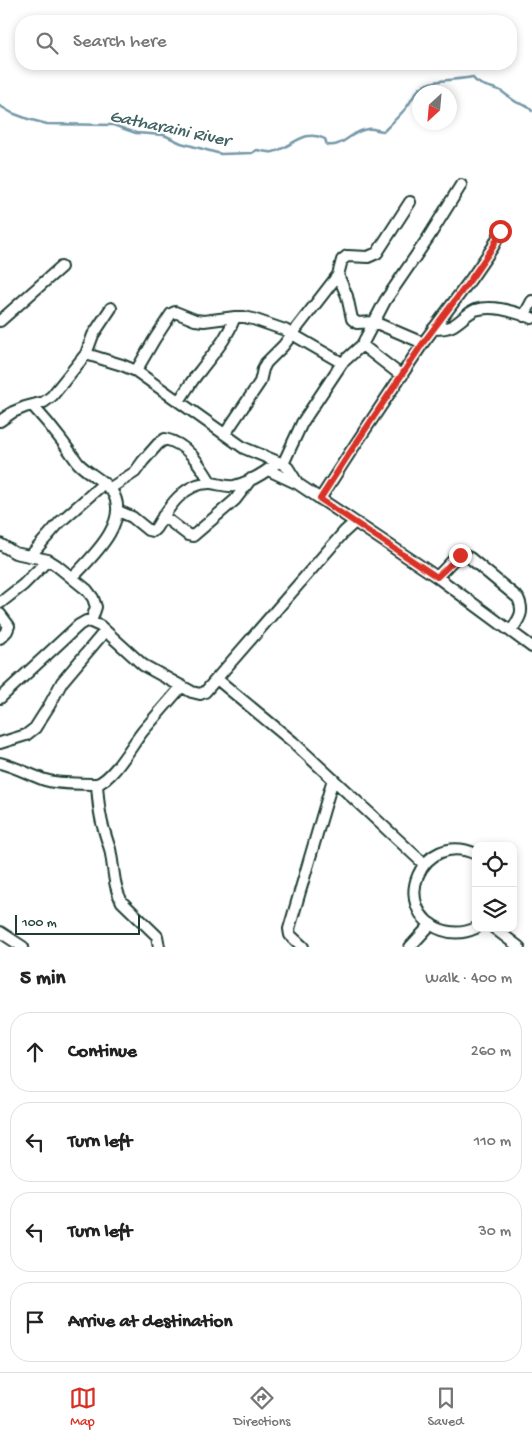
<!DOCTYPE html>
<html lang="en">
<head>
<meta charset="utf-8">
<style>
	body { margin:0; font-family:"Gochi Hand",sans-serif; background:#f2f2f2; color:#222 }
	.controls { position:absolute; right:15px; bottom:15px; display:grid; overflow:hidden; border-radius:10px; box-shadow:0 2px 8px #0003 }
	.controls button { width:45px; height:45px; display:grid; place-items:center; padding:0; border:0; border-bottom:1px solid #e0e0e0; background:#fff; color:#222; font:25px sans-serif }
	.compass { position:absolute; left:412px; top:85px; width:45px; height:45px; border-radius:50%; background:#fff; box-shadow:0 2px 8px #0003; rotate:206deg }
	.scale { position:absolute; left:15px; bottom:12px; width:125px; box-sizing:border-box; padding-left:5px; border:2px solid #1f3d34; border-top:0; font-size:14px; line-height:18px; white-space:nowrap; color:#1f3d34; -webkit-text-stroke:4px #fff; paint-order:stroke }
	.stop { position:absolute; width:15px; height:15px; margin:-11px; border:4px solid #d93025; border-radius:50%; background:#fff }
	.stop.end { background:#d93025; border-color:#fff; box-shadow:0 1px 5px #0008 }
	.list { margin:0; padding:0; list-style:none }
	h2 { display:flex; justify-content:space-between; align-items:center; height:65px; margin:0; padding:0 20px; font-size:21px }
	h2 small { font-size:16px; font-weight:400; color:#767676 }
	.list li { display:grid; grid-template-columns:32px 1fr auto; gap:15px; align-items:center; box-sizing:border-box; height:80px; margin:0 10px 10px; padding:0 10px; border:1px solid #e0e0e0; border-radius:20px }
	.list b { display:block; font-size:19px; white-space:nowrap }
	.list em { font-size:16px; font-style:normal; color:#767676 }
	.icon { flex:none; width:28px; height:28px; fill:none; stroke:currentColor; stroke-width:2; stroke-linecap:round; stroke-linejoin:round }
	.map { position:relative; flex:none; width:532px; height:947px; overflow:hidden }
	.search { position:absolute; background:#fff; box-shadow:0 2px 8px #0003; left:15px; right:15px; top:15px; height:55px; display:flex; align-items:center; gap:12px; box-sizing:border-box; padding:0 18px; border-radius:20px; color:#767676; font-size:19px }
	.sheet { height:425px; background:#fff }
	nav { display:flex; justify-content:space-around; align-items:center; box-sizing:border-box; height:70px; border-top:1px solid #e0e0e0; background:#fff; font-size:14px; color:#767676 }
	nav a { display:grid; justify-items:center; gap:2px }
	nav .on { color:#d93025 }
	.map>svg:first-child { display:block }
</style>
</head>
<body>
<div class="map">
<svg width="532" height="947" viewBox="0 0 532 947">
	<rect width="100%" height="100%" fill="#fff"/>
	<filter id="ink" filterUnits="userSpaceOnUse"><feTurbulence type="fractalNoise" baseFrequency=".02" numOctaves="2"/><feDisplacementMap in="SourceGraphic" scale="10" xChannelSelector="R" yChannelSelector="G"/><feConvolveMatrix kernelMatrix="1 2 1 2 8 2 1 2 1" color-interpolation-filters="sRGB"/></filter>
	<g filter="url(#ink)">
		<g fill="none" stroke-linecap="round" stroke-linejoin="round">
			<!-- stream -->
			<path stroke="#7498a8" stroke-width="2.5" d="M0,106L12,113L28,119L47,124L113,125L136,133L164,135L181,143L221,154L252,153L257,150C262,151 268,153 273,152C293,147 303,128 325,139L327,145C343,148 352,130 368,129C373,128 379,131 384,131C391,124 399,116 406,108C414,98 415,88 430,83C444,79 458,80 472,77C479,87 491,86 501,91C507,95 512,100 518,103C524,105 529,106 532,111"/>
			<defs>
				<path id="minor" d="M410,202L377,253L368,257L347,256L342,260L338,275L347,296L352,319L357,323L374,322L423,343
					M524,316L532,301
					M0,321L61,267
					M433,329C439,329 446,329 452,326C460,322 466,314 475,310C493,304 514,312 532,318
					M362,345L402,376
					M86,354L93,335L111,308
					M136,371L154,340L171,314L175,312L195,320L204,321L235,317H244L253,319L285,330L342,363
					M179,401C186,391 192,380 200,371C215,351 226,341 235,317
					M33,406C43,417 53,429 62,441C68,449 73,456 78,463C87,473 102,479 111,490C133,520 91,558 72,578
					M0,421L13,412L25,407L44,402L52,396L86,354L122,365L136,371L244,448L283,464L288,468L298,484L355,522
					M225,434L260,382L263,369L266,363L283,346L338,275
					M283,464L302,423L342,363L362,345L385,301L428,238L461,185
					M268,470L298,484
					M109,489L135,472L143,461L158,444L165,439C188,444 200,465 211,483
					M320,499L349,454L423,343L471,279L493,247L501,231
					M118,511L132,517L148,530L153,531L156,528C168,508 184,482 211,483C219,484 226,487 234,486C250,482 266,472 278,462
					M163,516L188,535L193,536L235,500L251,479
					M0,544L15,553L48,560L56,565L87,590L93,598L96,607L91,622
					M31,555L60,522L103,484
					M437,577L457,556L463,555L470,558L518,598C525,612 519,619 511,631
					M0,603L23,585L48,560
					M0,614L9,626L7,631L0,638
					M217,679L293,742L424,864
					M0,698L79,625L86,621L91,622L100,626L143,665L192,692L200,694L205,692L344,532L355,522L437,577L532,647
					M0,743L26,735L35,728L49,706L62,682L105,631
					M0,763C16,767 30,775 45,780C61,785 80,783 97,784C114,778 131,746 143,731C156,716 169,701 182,686
					M97,784C98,800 99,815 104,830C106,837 108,843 110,849C114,867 113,886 122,902L157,936L159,947
					M476,854C421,829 388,910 442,930C453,934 465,933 476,928
					M494,928L519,947
					M0,932L23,947
					M303,947L290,935L289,929L333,779
					M410,947L431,924"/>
			</defs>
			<!-- minor casing -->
			<use href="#minor" stroke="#1f3d34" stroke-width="14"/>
			<!-- minor -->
			<use href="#minor" stroke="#fff" stroke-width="10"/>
		</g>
	</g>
	<g fill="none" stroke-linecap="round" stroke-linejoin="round" filter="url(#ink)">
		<!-- route -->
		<path stroke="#d93025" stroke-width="6" d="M460,555L437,577L320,499L349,454L423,343L471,279L493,247L500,231"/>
	</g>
	<g text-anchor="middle" stroke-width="4" stroke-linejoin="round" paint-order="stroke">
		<!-- water labels -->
		<g font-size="18" font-style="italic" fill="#426364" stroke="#fff">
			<text transform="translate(170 127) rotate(12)" y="6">Gatharaini River</text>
		</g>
	</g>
</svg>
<div class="controls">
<button><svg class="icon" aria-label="locate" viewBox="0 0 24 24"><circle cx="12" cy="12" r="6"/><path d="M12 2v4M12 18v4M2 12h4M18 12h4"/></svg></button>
<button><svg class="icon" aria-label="layers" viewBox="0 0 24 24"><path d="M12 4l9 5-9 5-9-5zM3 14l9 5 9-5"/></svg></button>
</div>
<svg class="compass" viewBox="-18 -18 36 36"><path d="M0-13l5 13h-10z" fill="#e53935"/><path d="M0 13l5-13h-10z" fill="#767676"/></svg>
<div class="scale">100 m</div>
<div class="stop" style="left:500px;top:231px"></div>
<div class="stop end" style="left:460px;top:555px"></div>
<div class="search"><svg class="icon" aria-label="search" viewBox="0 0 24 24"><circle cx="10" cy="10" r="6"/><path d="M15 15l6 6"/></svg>Search here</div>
</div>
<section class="sheet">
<h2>5 min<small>Walk · 400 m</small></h2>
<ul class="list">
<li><svg class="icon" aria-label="ahead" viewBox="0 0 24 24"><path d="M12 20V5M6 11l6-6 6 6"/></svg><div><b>Continue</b></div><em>260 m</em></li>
<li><svg class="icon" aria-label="left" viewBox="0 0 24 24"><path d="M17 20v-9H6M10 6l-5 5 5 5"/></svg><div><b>Turn left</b></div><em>110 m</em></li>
<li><svg class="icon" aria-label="left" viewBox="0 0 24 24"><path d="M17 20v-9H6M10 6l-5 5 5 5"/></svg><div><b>Turn left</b></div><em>30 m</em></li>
<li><svg class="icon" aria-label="arrive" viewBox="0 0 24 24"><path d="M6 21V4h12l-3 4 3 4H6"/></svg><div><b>Arrive at destination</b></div></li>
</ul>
</section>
<nav>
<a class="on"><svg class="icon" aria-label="map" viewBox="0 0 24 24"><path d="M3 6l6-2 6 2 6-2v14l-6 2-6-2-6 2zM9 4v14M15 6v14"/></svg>Map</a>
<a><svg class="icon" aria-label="directions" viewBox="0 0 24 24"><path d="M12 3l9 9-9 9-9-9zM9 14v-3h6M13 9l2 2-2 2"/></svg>Directions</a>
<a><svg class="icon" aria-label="saved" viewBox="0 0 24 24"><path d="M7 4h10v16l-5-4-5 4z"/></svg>Saved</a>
</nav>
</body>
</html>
